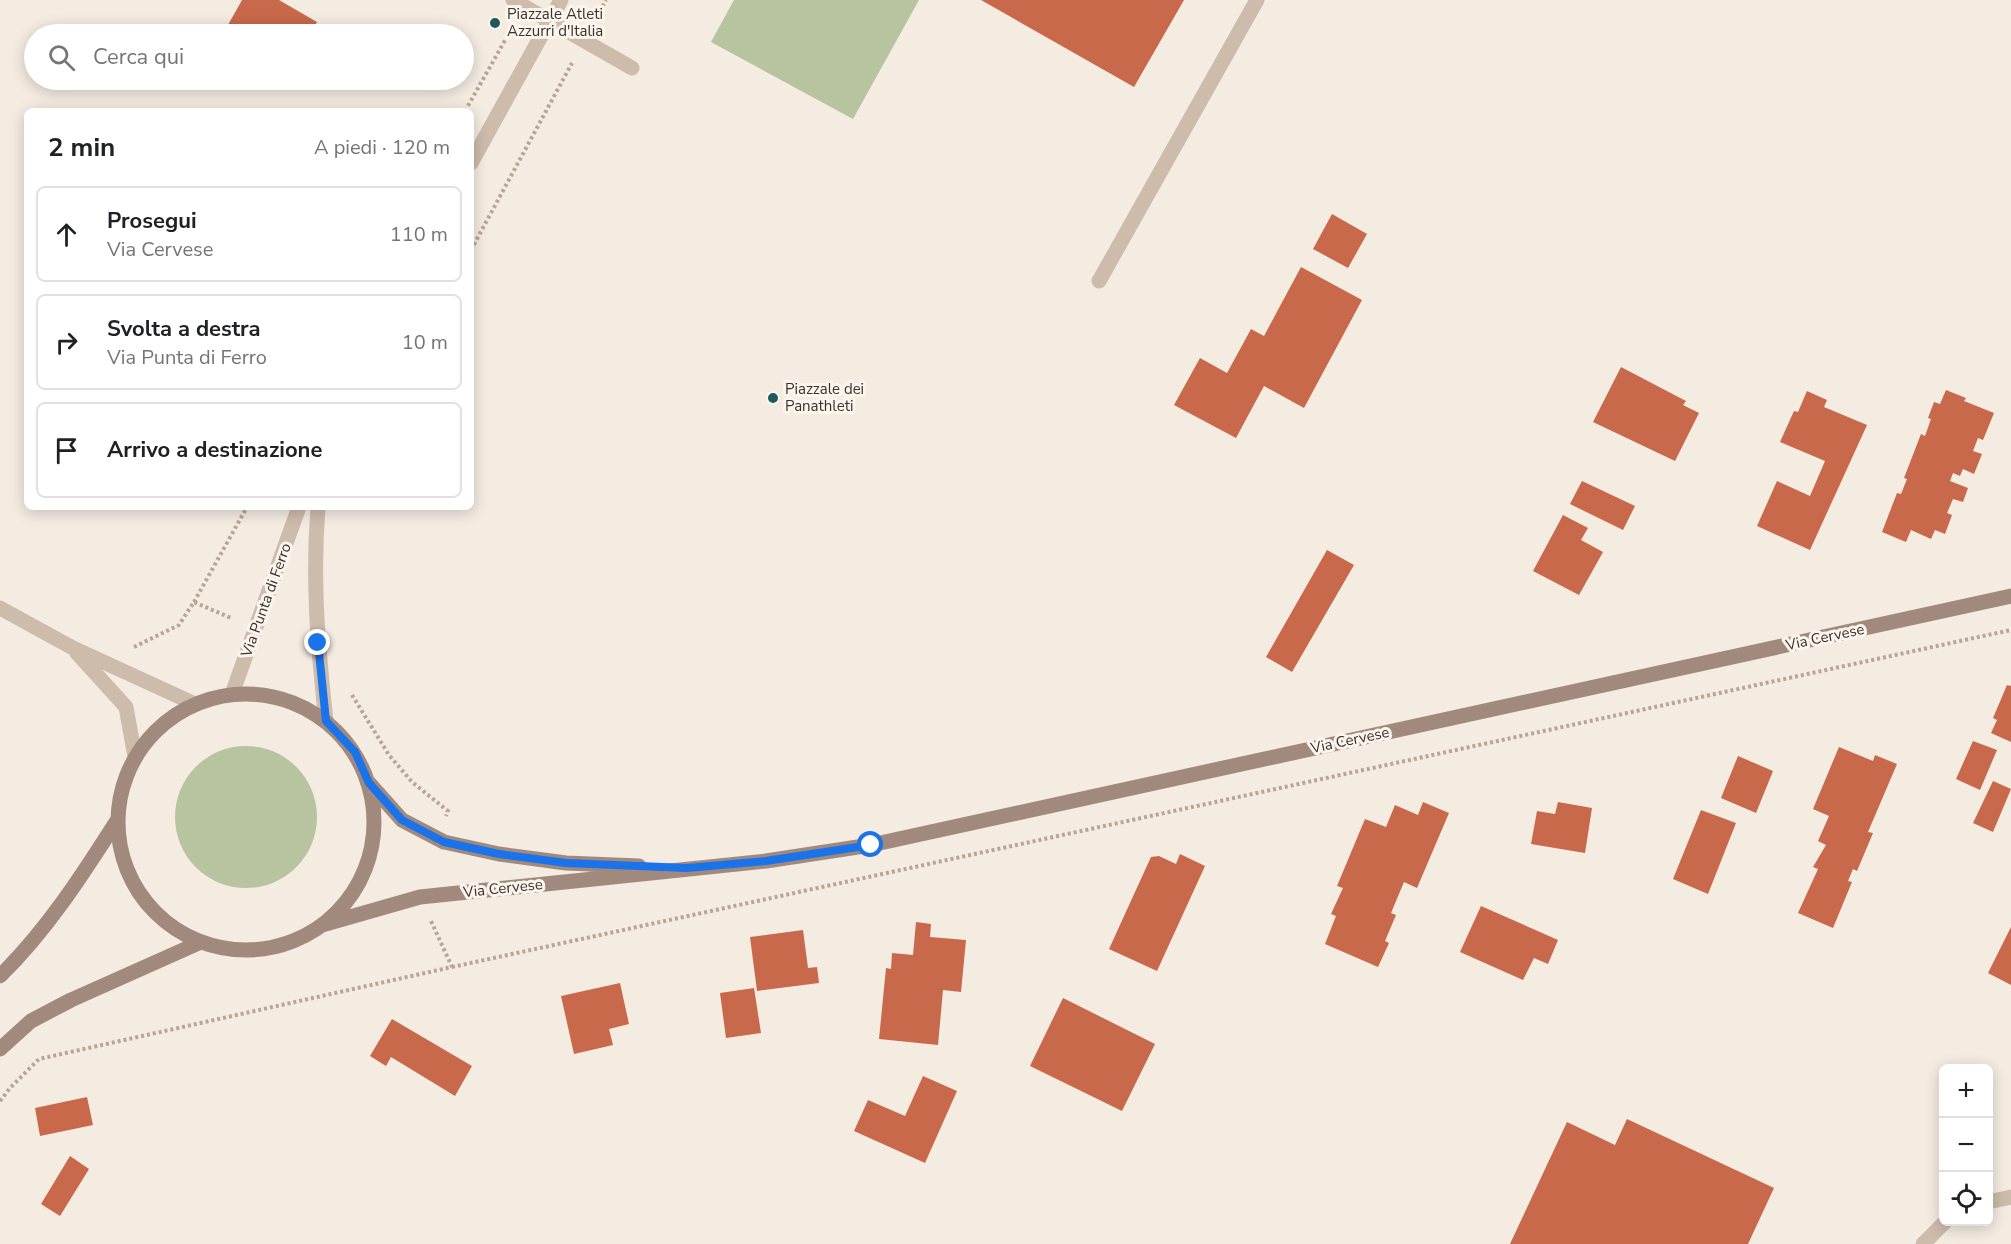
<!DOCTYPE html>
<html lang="it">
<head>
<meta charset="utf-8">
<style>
	body { margin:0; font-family:"Nunito Sans",sans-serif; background:#f6f6f6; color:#202124 }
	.controls { position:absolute; right:18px; bottom:18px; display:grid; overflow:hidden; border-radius:9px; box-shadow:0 3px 15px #0003 }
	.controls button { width:54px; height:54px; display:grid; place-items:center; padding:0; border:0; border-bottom:2px solid #e0e0e0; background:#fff; color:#202124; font:30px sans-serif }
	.stop { position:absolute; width:18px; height:18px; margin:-14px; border:4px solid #1a73e8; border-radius:50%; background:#fff }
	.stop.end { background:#1a73e8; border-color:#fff; box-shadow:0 2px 6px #0008 }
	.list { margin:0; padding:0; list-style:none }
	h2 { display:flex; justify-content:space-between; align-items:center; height:78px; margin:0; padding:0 24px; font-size:26px }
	h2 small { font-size:20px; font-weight:400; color:#757577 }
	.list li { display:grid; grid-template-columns:39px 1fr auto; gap:18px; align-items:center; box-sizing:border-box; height:96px; margin:0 12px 12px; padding:0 12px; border:2px solid #e0e0e0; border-radius:9px }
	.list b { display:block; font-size:22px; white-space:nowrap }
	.list p { margin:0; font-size:20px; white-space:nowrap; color:#757577 }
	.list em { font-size:20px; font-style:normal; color:#757577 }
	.icon { flex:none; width:33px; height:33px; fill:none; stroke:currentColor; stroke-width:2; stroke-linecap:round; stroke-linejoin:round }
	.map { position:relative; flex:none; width:2011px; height:1244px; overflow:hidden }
	.search { position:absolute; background:#fff; box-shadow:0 3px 15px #0003; left:24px; top:24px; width:450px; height:66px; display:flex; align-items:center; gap:15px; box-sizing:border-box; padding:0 21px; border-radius:33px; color:#757577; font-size:22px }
	.panel { position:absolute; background:#fff; box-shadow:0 3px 15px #0003; left:24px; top:108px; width:450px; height:402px; border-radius:9px }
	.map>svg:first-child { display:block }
</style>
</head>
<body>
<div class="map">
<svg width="2011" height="1244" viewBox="0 0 2011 1244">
	<rect width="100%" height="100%" fill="#f4ebe1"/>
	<!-- green -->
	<path fill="#b8c4a0" d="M734,0H919L853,119L711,42Z
		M175 817a71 71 0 1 1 142 0a71 71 0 1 1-142 0Z"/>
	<!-- building -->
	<path fill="#c8694b" d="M242,0H279L317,22L310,34H229L224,32Z
		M981,0H1184L1134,87Z
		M1332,214L1367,234L1348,268L1313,249Z
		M1301,267L1362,300L1304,408L1264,386L1236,438L1174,405L1200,358L1227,373L1251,329L1264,336Z
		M1621,367L1686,401L1683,405L1699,413L1675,461L1593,422Z
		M1946,390L1966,398L1964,401L1994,413L1983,440L1978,438L1973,451L1982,454L1974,474L1963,469L1960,476L1953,473L1950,481L1968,488L1963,502L1953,499L1947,513L1952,515L1945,534L1935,530L1931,539L1911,530L1906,542L1882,532L1897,493L1901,494L1907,479L1904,478L1921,434L1925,436L1931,419L1928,418L1934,402L1940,404Z
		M1807,391L1827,400L1824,407L1867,425L1810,550L1757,526L1777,481L1810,496L1825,461L1780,442L1794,411L1798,412Z
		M1582,481L1635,506L1623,530L1570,504Z
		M1563,515L1588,528L1581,540L1603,552L1579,595L1533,571Z
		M1327,550L1354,565L1292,672L1266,657Z
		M2007,685L2011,686V742L1991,733L1997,720L1993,718Z
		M1973,741L1997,750L1980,790L1956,779Z
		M1839,747L1873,761L1875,755L1897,764L1868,832L1873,833L1857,871L1853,869L1848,881L1852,882L1833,928L1798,913L1818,869L1813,867L1826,845L1818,841L1829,816L1813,809Z
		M1738,756L1773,771L1756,813L1721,798Z
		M1993,781L2011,789L1993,832L1973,823Z
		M1423,802L1449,813L1417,888L1404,882L1391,913L1396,915L1385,941L1389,943L1378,967L1325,944L1336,916L1331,914L1343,888L1337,886L1365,819L1386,827L1395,805L1418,815Z
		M1558,802L1592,808L1585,853L1531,844L1537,811L1555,814Z
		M1701,810L1736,823L1708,894L1673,879Z
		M1180,854L1205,866L1157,971L1109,949L1151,857L1159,856L1176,864Z
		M1481,906L1558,940L1548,964L1534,958L1523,980L1460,952Z
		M916,922L931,924L930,937L966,940L961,992L943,990L938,1045L879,1039L886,968L891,969L892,953L913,955Z
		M2011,927V985L1988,973Z
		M803,930L808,968L817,967L819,983L757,991L750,937Z
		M620,983L629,1024L609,1029L613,1045L574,1054L561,996Z
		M754,988L761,1033L726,1038L720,993Z
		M1063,998L1155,1044L1122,1111L1030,1066Z
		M392,1019L472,1066L455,1096L391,1057L386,1066L370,1056Z
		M923,1076L957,1091L925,1163L854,1131L868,1100L905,1116Z
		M87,1097L93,1125L40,1136L35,1108Z
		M1627,1119L1774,1188L1748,1244H1510L1567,1122L1615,1145Z
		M70,1156L89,1169L60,1216L41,1204Z"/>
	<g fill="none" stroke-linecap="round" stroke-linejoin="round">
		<!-- path -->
		<path stroke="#b9a596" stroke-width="4" stroke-dasharray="3 3" stroke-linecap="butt" d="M597,17L606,0
			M465,111L512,28
			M471,250L572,63
			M194,602L247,507
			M134,647L179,625L194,602L231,618
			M352,695L389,755L412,782L448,811L446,816
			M452,967L2011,630
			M0,1101L10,1088L39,1059L452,967L431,921"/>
		<!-- service -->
		<path stroke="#cdbbac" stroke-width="15" d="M513,0L632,68
			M1099,281L1257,0"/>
		<!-- minor -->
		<path stroke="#cdbbac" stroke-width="15" d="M0,608L73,648L195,704
			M77,653L126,707L135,757
			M1988,1202L2011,1197
			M1923,1244L1945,1222"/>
		<!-- tertiary -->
		<path stroke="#cdbbac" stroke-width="15" d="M471,163L561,0
			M318,507C312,581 318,648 326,721
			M232,694L299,507"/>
		<!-- secondary -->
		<path stroke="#a18a7d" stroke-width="15" d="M118 822a128 128 0 1 1 256 0a128 128 0 1 1-256 0Z
			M369,783L402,820L444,842L499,854L566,863L639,866
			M322,925L420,897L766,861L871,845L2011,596
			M0,976C47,930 83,874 118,819
			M0,1049L31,1021L71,1000L201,942"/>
	</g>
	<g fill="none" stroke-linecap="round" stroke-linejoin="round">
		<!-- route -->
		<path stroke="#1a73e8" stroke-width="8" d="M318,643L326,721L355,752L369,783L402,820L444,842L499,854L566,863L687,868L766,861L871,845"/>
	</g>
	<!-- markers -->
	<g fill="#1f5a5e" stroke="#fbf5ee" stroke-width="2">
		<circle cx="495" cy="23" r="6"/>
		<circle cx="773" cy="398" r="6"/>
	</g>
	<g text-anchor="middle" stroke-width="6" stroke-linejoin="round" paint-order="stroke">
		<!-- poi labels -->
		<g font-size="15" fill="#3b302b" stroke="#fbf5ee" text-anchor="start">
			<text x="507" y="19">Piazzale Atleti<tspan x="507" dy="17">Azzurri d'Italia</tspan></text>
			<text x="785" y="394">Piazzale dei<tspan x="785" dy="17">Panathleti</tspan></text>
		</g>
		<!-- street labels -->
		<g font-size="15" fill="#3b302b" stroke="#fbf5ee">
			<text transform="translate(266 600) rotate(-70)" y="5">Via Punta di Ferro</text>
			<text transform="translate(1825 637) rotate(-12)" y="5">Via Cervese</text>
			<text transform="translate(1350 740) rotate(-12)" y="5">Via Cervese</text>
			<text transform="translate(503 888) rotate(-6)" y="5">Via Cervese</text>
		</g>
	</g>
</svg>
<div class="controls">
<button>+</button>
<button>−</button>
<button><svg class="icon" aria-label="locate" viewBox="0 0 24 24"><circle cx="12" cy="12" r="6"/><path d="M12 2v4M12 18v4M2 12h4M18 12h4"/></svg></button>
</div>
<div class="stop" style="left:871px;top:845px"></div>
<div class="stop end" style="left:318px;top:643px"></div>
<div class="search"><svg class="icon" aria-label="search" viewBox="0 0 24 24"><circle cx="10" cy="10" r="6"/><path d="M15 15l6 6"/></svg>Cerca qui</div>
<section class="panel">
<h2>2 min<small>A piedi · 120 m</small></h2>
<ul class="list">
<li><svg class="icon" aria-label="ahead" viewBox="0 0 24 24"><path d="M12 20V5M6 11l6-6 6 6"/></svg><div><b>Prosegui</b><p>Via Cervese</p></div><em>110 m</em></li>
<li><svg class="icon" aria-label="right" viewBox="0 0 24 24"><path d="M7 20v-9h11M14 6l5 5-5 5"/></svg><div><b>Svolta a destra</b><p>Via Punta di Ferro</p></div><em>10 m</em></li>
<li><svg class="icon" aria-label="arrive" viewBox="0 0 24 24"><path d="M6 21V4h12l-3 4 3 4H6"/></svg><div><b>Arrivo a destinazione</b></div></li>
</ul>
</section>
</div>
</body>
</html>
